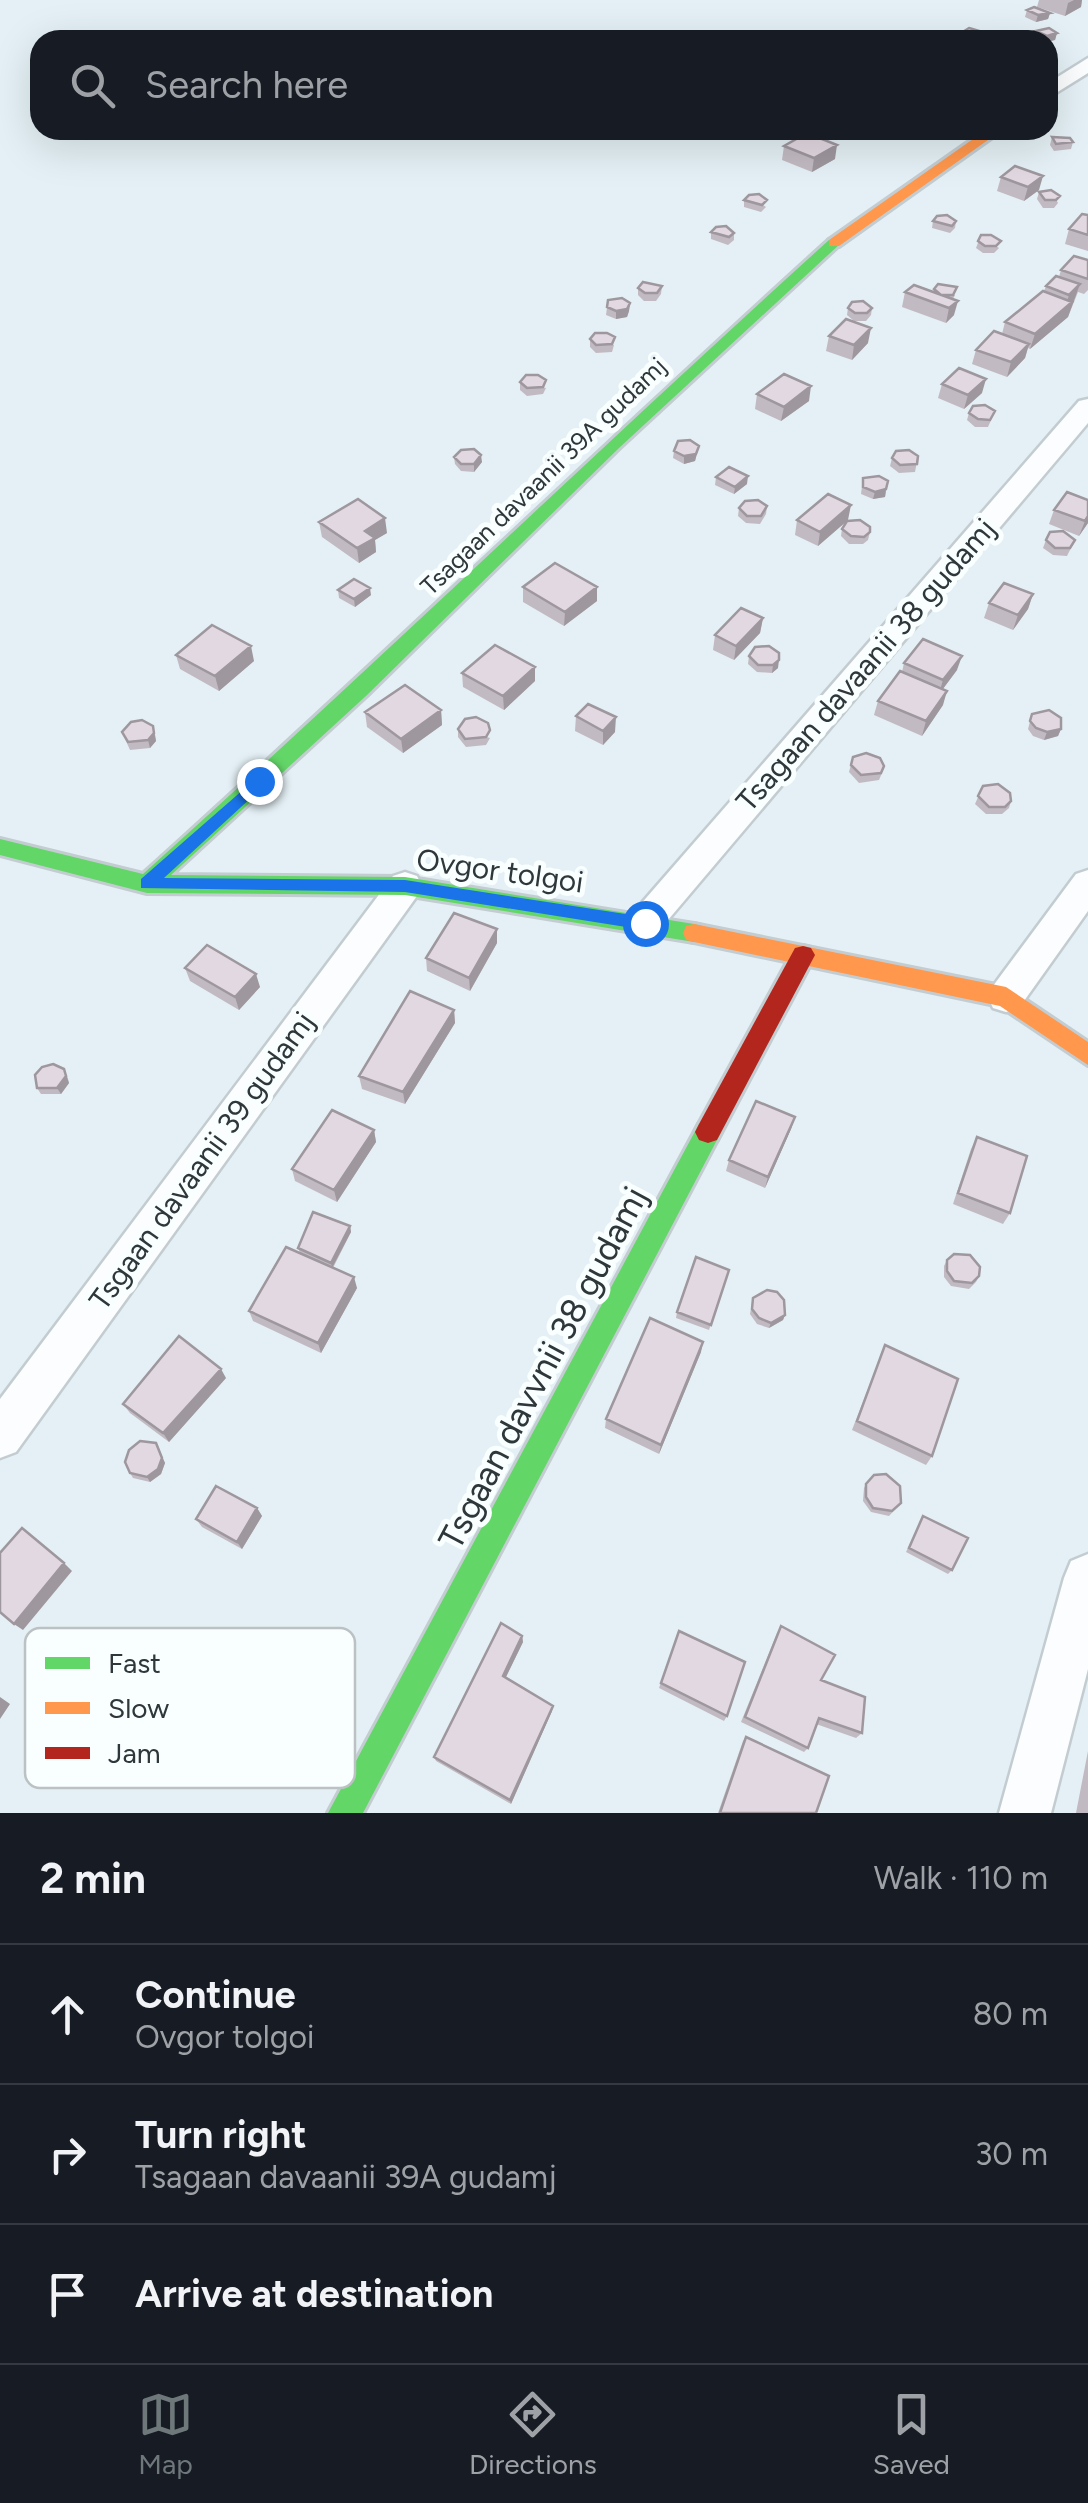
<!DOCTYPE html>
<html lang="en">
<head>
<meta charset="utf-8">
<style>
	body { margin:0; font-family:Figtree,sans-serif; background:#242831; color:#f1f3f6 }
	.stop { position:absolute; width:30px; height:30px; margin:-22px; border:8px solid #1a73e8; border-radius:50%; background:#fff }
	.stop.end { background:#1a73e8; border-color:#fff; box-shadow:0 2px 10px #0008 }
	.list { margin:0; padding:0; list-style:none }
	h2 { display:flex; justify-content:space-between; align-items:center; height:130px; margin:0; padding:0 40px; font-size:42px }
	h2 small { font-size:32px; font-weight:400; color:#9ea1a6 }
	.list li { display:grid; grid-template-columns:65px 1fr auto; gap:30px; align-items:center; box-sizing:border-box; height:140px; padding:0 40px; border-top:2px solid #363941 }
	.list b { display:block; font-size:38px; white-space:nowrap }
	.list p { margin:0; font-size:32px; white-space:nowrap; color:#9ea1a6 }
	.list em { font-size:32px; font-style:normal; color:#9ea1a6 }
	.icon { flex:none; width:55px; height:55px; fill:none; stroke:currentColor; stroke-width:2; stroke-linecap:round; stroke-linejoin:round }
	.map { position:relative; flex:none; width:1088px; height:1813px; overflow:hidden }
	.search { position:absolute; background:#171b24; box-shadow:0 10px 40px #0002; left:30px; right:30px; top:30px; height:110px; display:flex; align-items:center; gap:25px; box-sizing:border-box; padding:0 35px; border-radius:30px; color:#9ea1a6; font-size:38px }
	.sheet { height:550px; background:#171b24 }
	nav { display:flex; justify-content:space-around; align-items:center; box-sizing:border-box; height:140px; border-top:2px solid #363941; background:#171b24; font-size:28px; color:#9ea1a6 }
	nav a { display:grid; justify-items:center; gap:5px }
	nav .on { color:#6e787b }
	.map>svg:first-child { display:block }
</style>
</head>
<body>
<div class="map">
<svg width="1088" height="1813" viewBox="0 0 1088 1813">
	<rect width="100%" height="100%" fill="#e4f0f5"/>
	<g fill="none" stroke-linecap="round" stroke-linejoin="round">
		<defs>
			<path id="street" d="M1088,58V73L1048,98V83Z
				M1088,399V423L657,933L645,937L633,933L627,923L633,913L1079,401Z
				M1088,870V911L1019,1008L1006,1012L993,1008L988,997L993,986L1076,874Z
				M405,872L417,876L422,886L417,896L16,1452L0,1458V1399L393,876Z
				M1088,1554V1669L1051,1813H999L1064,1578L1071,1561Z"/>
			<path id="fast" d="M829,240L841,243L619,448L367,695L171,875L405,877L694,924L702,926L705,933L702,940L694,942L405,895L147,893L0,855V839L143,874C374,666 598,449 829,240Z
				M708,1121L717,1124L721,1132L717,1140L363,1813H328L699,1124Z"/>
			<path id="slow" d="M986,130H1002L839,246H829V240Z
				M694,924L1006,987L1088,1042V1065L1000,1006L694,942L686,940L683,933L686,926Z"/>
			<path id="jam" d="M803,946L811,948L815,955L717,1140L708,1143L699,1140L695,1132L699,1124L795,948Z"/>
		</defs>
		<!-- street casing -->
		<use href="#street" stroke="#c3cdd1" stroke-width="5"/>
		<!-- fast casing -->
		<use href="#fast" stroke="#c3cdd1" stroke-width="6"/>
		<!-- slow casing -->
		<use href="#slow" stroke="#c3cdd1" stroke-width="6"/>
		<!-- jam casing -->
		<use href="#jam" stroke="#c3cdd1" stroke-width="6"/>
		<!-- street -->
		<use href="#street" fill="#fbfdfe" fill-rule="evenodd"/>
		<!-- fast -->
		<use href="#fast" fill="#63d668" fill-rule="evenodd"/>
		<!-- slow -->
		<use href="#slow" fill="#ff974d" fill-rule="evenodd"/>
		<!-- jam -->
		<use href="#jam" fill="#b3261e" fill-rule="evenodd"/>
	</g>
	<!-- wall -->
	<path fill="#c2bac2" d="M1039,0H1082L1081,7L1065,16L1037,7Z
		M1027,10L1050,13L1048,19L1036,22L1025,17Z
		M1036,31L1057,33L1055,40H1039L1034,38Z
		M1052,137L1073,142L1071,149L1054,151L1050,145Z
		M784,146L835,159L812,172L782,160Z
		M1001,177L1039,190L1024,201L997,191Z
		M1051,190L1058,203L1054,208H1043L1037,199L1039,192Z
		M749,195L766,207L761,212L744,207V200Z
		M1088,215V251L1065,244L1069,229Z
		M933,221H956L955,228L950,233L932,228Z
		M711,232L734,233V240L728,245L711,239Z
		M981,235L999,248L994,253H983L976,248Z
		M1088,260V290L1084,294L1078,292L1068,317L1030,349L1028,348L1025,358L1007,377L972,364L976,350L1002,334L1005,322L1044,291L1046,286L1059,277L1061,270Z
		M662,286L661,294L656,301H644L638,295V288Z
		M934,289L955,295L953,299L954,315L946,323L902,307L905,292H933Z
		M608,300L630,303L629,311L627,317L616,319L606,315Z
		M848,308H872L871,315L866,321H854L847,315Z
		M829,336L868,343L852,360L826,351Z
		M590,339L614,345L612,352L596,353L590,347Z
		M520,382L546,388L543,394L527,396L520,390Z
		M942,384L982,393L964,409L938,398Z
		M757,394L809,401L781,421L755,409Z
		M995,411L988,427H975L967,420L969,413Z
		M699,446L695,461L684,464L673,458L674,451Z
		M918,456L915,472L899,473L890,466L892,458Z
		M454,457L482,462L474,472L461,471L455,464Z
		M716,477L747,484L734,494L715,485Z
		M863,478L888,481L885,497L873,499L861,494Z
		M1088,500V523L1079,536L1049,524L1054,510Z
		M767,506L766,514L760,524L746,523L738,516L739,508Z
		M797,520H848L818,546L795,535Z
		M319,522L387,533L375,540L376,552L359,563L322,537Z
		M842,529L870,532L868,540L863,544H849L841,536Z
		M1046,540H1075L1067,556L1053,555L1043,548Z
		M523,587H597V601L564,626L523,602Z
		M338,590L371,595L355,607L339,598Z
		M1033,594L1028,609L1013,630L984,618L989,603Z
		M763,618L760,633L734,660L713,650L715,635Z
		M176,655L254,661L219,691L180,669Z
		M749,656L778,668L772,673L757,672L748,664Z
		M904,663L957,670L943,689V705L922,736L874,715L878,701L902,672Z
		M462,673L535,681L504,710L463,687Z
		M441,710L442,725L403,753L367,727L365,712Z
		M1032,714L1061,729L1058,736L1044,740L1033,736L1028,729Z
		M576,716L615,732L603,745L575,731Z
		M458,729L490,738L486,745L466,747L458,737Z
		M122,732L155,734L156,741L150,748L130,750Z
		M853,757L882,773L879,780L859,783L849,772Z
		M983,786L1011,801L1009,808L1002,814H986L975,804Z
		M497,929V943L470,991L427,971L426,958Z
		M185,968L260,987L239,1010L190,981Z
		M454,1010L455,1023L405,1104L362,1089L359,1076Z
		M67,1075L69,1083L61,1094H41L37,1088Z
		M795,1117L791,1129L765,1188L726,1171L729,1160Z
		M374,1130L376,1142L337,1202L295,1181L292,1169Z
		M977,1137L1010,1213L1003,1224L953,1204L971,1149Z
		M350,1226L351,1232L333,1268L357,1288L321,1353L253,1321L249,1311L300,1253L298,1248Z
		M947,1260L979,1276L976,1282L969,1289L951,1286L944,1277V1266Z
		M729,1270L709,1330L676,1318L677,1312Z
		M753,1298L785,1315L783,1320L769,1328L757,1324L750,1314Z
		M885,1345L932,1456L926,1465L852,1430Z
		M701,1352L659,1454L605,1428L606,1419Z
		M226,1378L169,1442L130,1413L123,1404Z
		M156,1443L165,1463L161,1474L150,1482L133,1478L130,1473Z
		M866,1484L901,1503L889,1516L871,1512L863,1501L864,1488Z
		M257,1508L262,1516L242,1549L202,1527L196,1519Z
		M923,1516L952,1570L948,1574L906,1552Z
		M781,1626L862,1733L856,1738L816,1724L808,1748L804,1752L741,1722L777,1633Z
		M679,1631L727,1716L724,1721L659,1688Z
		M522,1636L523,1642L506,1677L552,1711L511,1804L436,1761L434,1757Z
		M746,1737L816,1813H718L743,1741Z
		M1088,1751V1813H1076Z"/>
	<!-- shaded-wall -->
	<path fill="#9e979e" d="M1074,0H1082L1081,7L1065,16L1068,3Z
		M1050,13L1048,19L1036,22L1038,15Z
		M1057,33L1055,40L1048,42V40H1046L1047,36Z
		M837,145L835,159L812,172L814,158Z
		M1043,176L1039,190L1024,201L1028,187Z
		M1080,284L1068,317L1030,349L1035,334L1065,308L1069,295Z
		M958,301L954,315L946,323L949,308Z
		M630,303L629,311L627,317L616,319V311Z
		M871,328L868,343L852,360L854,345Z
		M1029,344L1025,358L1007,377L1011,362Z
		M986,379L982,393L964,409L968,395Z
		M811,386L809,401L781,421L784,407Z
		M699,446L695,461L684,464V456Z
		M481,455L482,462L474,472V464Z
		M748,476L747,484L734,494L735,487Z
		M886,489L885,497L873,499L875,492Z
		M851,505L848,520L818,546L820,532Z
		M1088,516V523L1079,536L1085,521Z
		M385,518L387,533L375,540L376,552L359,563L357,548L365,531Z
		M597,587V601L564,626L565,612Z
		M370,588L371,595L355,607L354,599Z
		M1033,594L1028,609L1013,630L1018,615Z
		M763,618L760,633L734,660L736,646Z
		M251,646L254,661L219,691L215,676Z
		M962,656L957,670L939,694L943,680Z
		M779,660L778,668L772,673L773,665Z
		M535,667V681L504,710L503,696Z
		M947,691L943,705L922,736L926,721Z
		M441,710L442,725L403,753L401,739Z
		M616,717L615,732L603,745V731Z
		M153,726L156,741L150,748L148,740Z
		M1061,729L1058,736L1044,740L1047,732Z
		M497,929V943L470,991L469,978Z
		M256,974L260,987L239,1010L235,997Z
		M454,1010L455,1023L405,1104L403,1092Z
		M64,1069L69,1083L61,1094L57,1088Z
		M795,1117L791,1129L765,1188L768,1177Z
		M374,1130L376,1142L337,1202L334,1190Z
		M350,1226L351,1232L332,1268L331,1263Z
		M354,1277L357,1288L321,1353L318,1343Z
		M785,1315L783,1320L769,1328L771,1323Z
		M703,1342L701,1352L659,1454L661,1445Z
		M221,1369L226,1378L169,1442L163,1433Z
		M156,1443L165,1463L161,1474L150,1482L147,1477Z
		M257,1508L262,1516L242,1549L237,1542Z
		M64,1563L72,1571L23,1630L14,1624Z
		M522,1636L523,1642L504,1681L503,1676Z
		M0,1697L10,1704L0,1719Z
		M553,1706L552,1711L511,1804L510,1800Z"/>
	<!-- building -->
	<path fill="#e2d8e1" stroke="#9e979e" stroke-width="2.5" d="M1034,7L1050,13L1038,15L1027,10Z
		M969,28L996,36L990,40H964L955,37Z
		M1049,28L1057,33L1047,36L1036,31Z
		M807,133L837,145L814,158L784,146Z
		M1052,137L1070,138L1073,142L1056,144Z
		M1015,166L1043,176L1028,187L1001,177Z
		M1051,190L1060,196L1056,200H1045L1039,192Z
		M759,194L767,200L762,205L744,200L749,195Z
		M1082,214L1088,215V235L1069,229Z
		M947,215L956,221L952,226L933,221L937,216Z
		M726,226L734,233L729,237L711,232L716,227Z
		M981,235H991L1001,241L996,246H985L978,241Z
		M1074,256L1088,260V279L1061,270Z
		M1056,276L1080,284L1069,295L1046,286Z
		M643,282L662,286L657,293H645L638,288Z
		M938,284L957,287L953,295H941L934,289Z
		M914,285L958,301L949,308L905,292Z
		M1043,291L1072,302L1035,334L1005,322Z
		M622,298L630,303L627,309L616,311L607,307L608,300Z
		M863,301L872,308L867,313H855L848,308L852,302Z
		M846,319L871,328L854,345L829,336Z
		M994,331L1029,344L1011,362L976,350Z
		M595,333H607L615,337L612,344L596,345L590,339Z
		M959,368L986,379L968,395L942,384Z
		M784,374L811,386L784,407L757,394Z
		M526,375H538L546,380L543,387L527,388L520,382Z
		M985,405L995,411L990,420L978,419L969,413L973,406Z
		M690,440L699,446L696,454L684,456L674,451L678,441Z
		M474,449L481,455L474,464H461L454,457L461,450Z
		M909,450L918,456L917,464L900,465L892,458L896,451Z
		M729,467L748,476L735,487L716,477Z
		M879,476L888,481L886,489L875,492L863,487V478Z
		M1067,492L1088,500V516L1085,521L1054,510Z
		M828,494L851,505L820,532L797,520Z
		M358,499L385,518L365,531L375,538L357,548L319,522Z
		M758,500L767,506L761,516H747L739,508L745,501Z
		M860,520L870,527V532L864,537L851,536L842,529L847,521Z
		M1063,531L1075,540L1070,548H1055L1046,540L1050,532Z
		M555,563L597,587L565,612L523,587Z
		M354,579L370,588L354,599L338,590Z
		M1004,583L1033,594L1018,615L989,603Z
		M741,608L763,618L736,646L715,635Z
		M212,625L251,646L215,676L176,655Z
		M923,639L962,656L943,680L904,663Z
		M495,645L535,667L503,696L462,673Z
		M769,646L779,653V660L773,665H758L749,656L755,647Z
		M900,671L947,691L926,721L878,701Z
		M405,685L441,710L401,739L365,712Z
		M588,704L616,717L603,731L576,716Z
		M1049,710L1061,718V729L1047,732L1036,728L1030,721L1032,714Z
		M476,717L488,723L490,730L486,737L465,739L458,729L465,719Z
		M142,720L153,726L154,733L148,740L128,742L122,732L131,722Z
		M866,753L880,758L884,766L881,773L861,775L851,765L853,757Z
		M998,784L1010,793L1011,801L1005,807H989L978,796L983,786Z
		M454,913L497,929L469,978L426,958Z
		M207,945L256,974L235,997L185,968Z
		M410,991L454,1010L403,1092L359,1076Z
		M53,1064L64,1069L66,1076L57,1088H37L35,1075L42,1067Z
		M756,1101L795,1117L768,1177L729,1160Z
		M332,1110L374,1130L334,1190L292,1169Z
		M977,1137L1027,1156L1010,1213L958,1193Z
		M313,1212L350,1226L331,1263L298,1248Z
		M286,1247L354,1277L318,1343L249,1311Z
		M954,1254L970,1255L980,1267L979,1276L972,1283L954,1281L947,1271V1260Z
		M696,1257L729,1270L711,1325L677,1312Z
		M767,1290L777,1292L784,1300L785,1315L771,1323L759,1318L752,1309L753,1298Z
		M650,1318L703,1342L661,1445L606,1419Z
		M179,1336L221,1369L163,1433L123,1404Z
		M885,1345L958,1379L932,1456L857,1421Z
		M140,1441L156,1443L162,1458L158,1469L147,1477L130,1473L125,1462L129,1450Z
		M886,1474L900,1486L901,1503L892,1511L873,1508L866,1497V1484L874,1475Z
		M216,1486L257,1508L237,1542L196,1519Z
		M923,1516L968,1538L952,1570L909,1548Z
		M22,1528L64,1563L14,1624L0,1612V1553Z
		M501,1623L522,1636L503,1676L553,1706L510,1800L434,1757Z
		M781,1626L835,1655L821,1680L865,1697L862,1733L819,1718L808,1748L745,1717Z
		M679,1631L745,1662L727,1716L661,1683Z
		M746,1737L829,1776L816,1813H720Z"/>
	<!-- route -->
	<path fill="#1a73e8" d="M259,776L267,781L265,785L164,878L405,880L645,917L653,923L645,930L405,892L141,888V879Z"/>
	<g text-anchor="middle" stroke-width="10" stroke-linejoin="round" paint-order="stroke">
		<!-- far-street labels -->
		<g font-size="25" fill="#2e3739" stroke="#f9feff">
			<text transform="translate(543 476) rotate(-44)" y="9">Tsagaan davaanii 39A gudamj</text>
		</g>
		<!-- street labels -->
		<g font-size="30" fill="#2e3739" stroke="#f9feff">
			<text transform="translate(866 665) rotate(-49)" y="10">Tsagaan davaanii 38 gudamj</text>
			<text transform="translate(500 871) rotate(8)" y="10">Ovgor tolgoi</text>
			<text transform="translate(202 1161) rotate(-54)" y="10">Tsgaan davaanii 39 gudamj</text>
		</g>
		<!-- near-street labels -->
		<g font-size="35" fill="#2e3739" stroke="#f9feff">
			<text transform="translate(543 1368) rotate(-62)" y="12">Tsgaan davvnii 38 gudamj</text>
		</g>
	</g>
	<!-- legend -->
	<rect x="25" y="1628" width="330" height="160" rx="15" fill="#f9feff" stroke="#bcc2c4" stroke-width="2.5"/>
	<rect x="45" y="1657" width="45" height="12" fill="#63d668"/>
	<rect x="45" y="1702" width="45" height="12" fill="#ff974d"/>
	<rect x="45" y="1747" width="45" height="12" fill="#b3261e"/>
	<g font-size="28" fill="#2e3739">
		<text x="108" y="1673">Fast</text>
		<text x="108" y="1718">Slow</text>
		<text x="108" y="1763">Jam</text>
	</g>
</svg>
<div class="stop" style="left:645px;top:923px"></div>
<div class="stop end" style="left:259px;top:781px"></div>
<div class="search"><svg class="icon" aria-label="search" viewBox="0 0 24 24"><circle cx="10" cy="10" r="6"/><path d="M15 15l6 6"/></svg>Search here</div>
</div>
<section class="sheet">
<h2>2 min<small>Walk · 110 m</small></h2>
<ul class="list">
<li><svg class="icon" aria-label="ahead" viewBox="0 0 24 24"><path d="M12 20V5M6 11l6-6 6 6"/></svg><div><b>Continue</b><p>Ovgor tolgoi</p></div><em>80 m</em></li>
<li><svg class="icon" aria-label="right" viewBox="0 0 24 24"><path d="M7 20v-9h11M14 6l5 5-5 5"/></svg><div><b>Turn right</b><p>Tsagaan davaanii 39A gudamj</p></div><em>30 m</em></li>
<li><svg class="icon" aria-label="arrive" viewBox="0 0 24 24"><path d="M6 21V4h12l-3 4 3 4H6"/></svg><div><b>Arrive at destination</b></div></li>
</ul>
</section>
<nav>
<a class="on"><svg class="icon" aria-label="map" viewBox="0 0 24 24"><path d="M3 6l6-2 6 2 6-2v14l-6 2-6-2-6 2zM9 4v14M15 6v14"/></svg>Map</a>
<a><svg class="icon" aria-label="directions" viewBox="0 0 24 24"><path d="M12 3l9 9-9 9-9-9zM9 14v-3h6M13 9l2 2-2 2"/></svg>Directions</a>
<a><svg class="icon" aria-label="saved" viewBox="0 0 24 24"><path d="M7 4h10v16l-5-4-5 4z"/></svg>Saved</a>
</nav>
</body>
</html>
